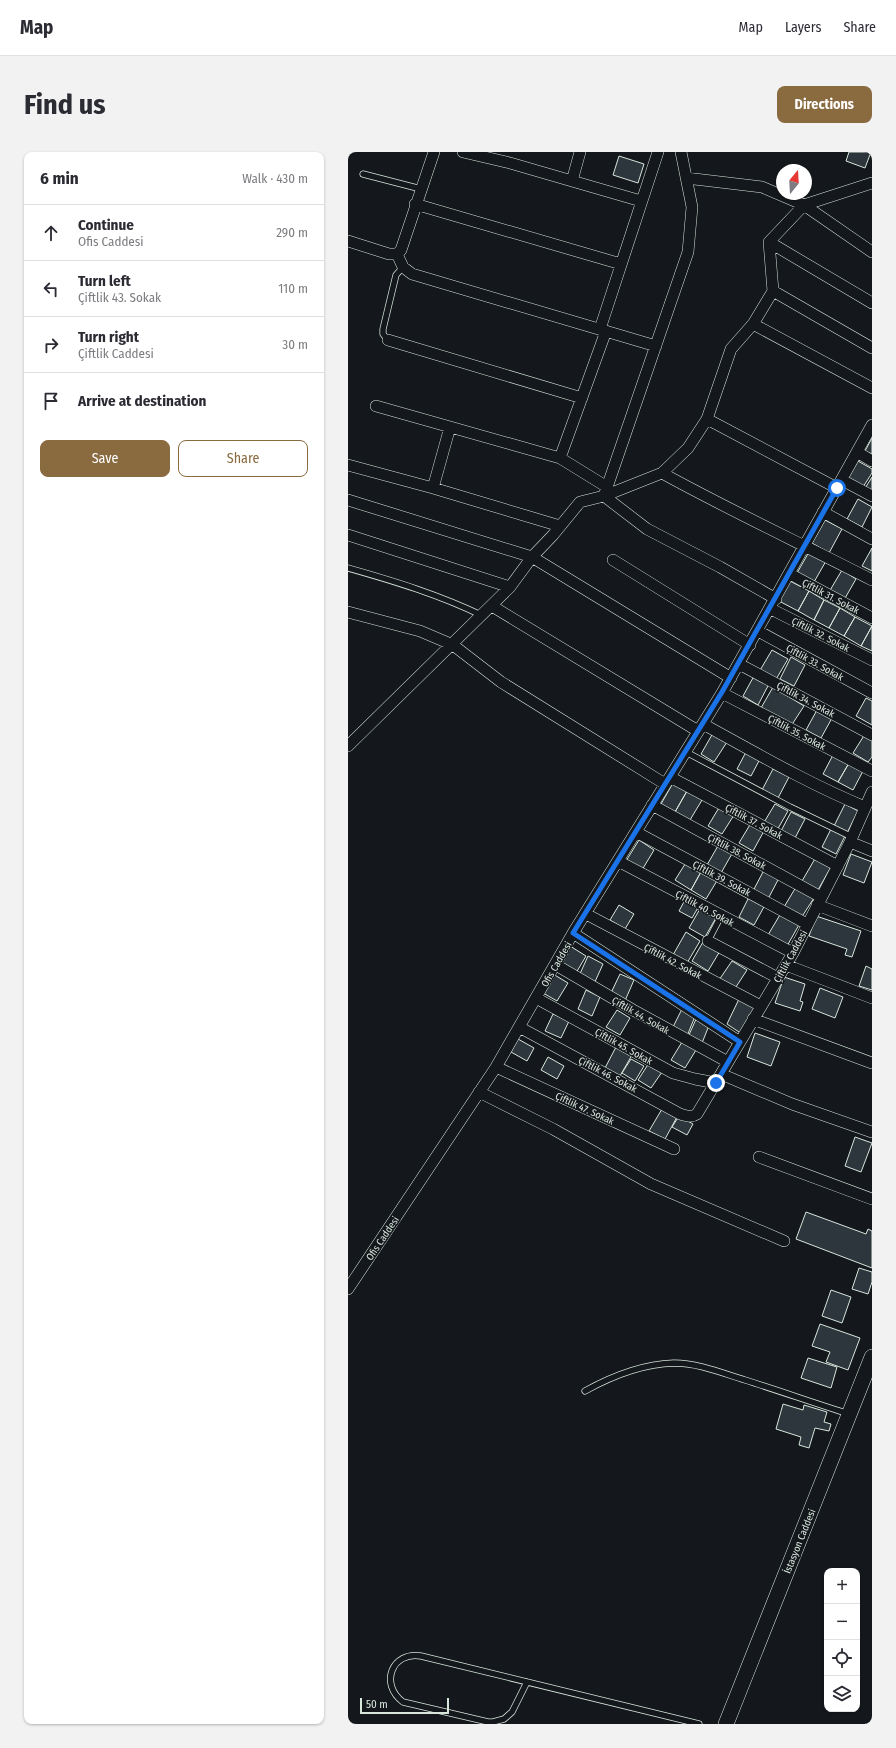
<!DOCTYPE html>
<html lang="en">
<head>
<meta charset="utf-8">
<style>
	body { margin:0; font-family:"Fira Sans Condensed",sans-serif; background:#f2f2f3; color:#2b2b33 }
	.controls { position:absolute; right:12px; bottom:12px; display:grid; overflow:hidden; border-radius:8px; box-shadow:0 1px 3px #0004 }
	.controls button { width:36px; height:36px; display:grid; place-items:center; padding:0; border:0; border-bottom:1px solid #e1e1e2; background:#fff; color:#2b2b33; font:20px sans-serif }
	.compass { position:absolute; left:428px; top:12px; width:36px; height:36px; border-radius:50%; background:#fff; box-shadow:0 1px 3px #0004; rotate:18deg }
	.scale { position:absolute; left:12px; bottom:10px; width:89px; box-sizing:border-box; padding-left:4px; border:2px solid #d8e6dc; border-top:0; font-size:11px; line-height:14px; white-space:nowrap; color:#d8e6dc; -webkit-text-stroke:3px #14181c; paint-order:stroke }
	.stop { position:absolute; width:12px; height:12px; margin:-9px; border:3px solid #1a73e8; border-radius:50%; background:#fff }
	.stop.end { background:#1a73e8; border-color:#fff; box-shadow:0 1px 4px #0008 }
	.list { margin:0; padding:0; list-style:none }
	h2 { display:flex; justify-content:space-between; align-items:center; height:52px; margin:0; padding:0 16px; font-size:17px }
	h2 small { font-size:13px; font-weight:400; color:#7c7c81 }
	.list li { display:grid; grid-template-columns:26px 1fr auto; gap:12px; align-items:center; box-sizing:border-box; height:56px; padding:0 16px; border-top:1px solid #e1e1e2 }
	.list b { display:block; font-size:15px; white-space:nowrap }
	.list p { margin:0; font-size:13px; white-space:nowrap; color:#7c7c81 }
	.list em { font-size:13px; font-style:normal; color:#7c7c81 }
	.actions { display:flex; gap:8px; padding:12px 16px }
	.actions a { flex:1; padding:9px 0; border:1px solid #8a6a3f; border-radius:8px; text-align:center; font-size:14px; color:#8a6a3f }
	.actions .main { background:#8a6a3f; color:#fff }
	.icon { flex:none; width:22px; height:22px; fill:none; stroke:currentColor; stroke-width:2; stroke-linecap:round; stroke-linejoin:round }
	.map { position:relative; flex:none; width:524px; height:1572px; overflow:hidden; border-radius:8px }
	header { display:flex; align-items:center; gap:24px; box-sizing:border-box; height:56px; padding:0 20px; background:#fff; border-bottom:1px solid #e1e1e2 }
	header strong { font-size:19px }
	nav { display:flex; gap:22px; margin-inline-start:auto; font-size:14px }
	.intro { display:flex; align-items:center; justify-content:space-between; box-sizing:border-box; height:96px; padding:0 24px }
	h1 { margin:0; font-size:28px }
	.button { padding:10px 18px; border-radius:8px; background:#8a6a3f; color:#fff; font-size:14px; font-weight:700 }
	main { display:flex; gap:24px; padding:0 24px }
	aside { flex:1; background:#fff; border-radius:8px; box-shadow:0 1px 3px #0004 }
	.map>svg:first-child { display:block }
</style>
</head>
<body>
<header>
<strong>Map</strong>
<nav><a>Map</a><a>Layers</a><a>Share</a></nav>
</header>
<div class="intro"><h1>Find us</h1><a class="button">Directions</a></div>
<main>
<aside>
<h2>6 min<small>Walk · 430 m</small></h2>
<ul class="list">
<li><svg class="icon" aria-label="ahead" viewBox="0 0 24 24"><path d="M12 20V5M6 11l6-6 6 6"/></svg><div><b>Continue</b><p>Ofis Caddesi</p></div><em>290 m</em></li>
<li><svg class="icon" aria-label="left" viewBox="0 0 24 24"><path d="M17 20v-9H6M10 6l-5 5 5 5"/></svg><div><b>Turn left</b><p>Çiftlik 43. Sokak</p></div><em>110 m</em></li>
<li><svg class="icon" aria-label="right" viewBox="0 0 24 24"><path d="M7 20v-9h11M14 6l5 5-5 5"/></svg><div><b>Turn right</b><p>Çiftlik Caddesi</p></div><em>30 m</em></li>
<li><svg class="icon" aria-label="arrive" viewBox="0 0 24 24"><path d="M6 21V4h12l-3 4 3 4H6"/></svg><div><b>Arrive at destination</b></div></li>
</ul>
<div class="actions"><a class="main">Save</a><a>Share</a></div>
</aside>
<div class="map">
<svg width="524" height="1572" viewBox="0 0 524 1572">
	<rect width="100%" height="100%" fill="#14181c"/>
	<!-- building -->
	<path fill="#2c363c" stroke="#d8e6dc" d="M501,0H523L517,16L498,9Z
		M271,4L296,12L290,31L265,23Z
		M524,286V302L517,299Z
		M510,309L524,317V321L515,335L500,326Z
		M524,325V343L516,338Z
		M510,347L524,355L514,375L499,367Z
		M477,368L494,377L481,401L464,391Z
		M524,396V419L514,414Z
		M461,400L478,409L466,430L449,421Z
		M494,418L508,427L496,448L481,440Z
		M442,429L461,439L450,459L431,449Z
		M461,439L476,448L466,468L450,459Z
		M476,448L492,456L481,476L466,468Z
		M492,456L507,465L496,484L481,476Z
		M507,465L524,474L513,494L496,484Z
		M524,474V499L513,494Z
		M424,498L440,507L427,529L411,520Z
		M443,505L457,513L446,534L432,527Z
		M406,524L421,532L410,553L395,544Z
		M425,535L456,554L443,574L413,556Z
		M518,546L524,549V573L508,564Z
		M469,558L484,566L473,586L458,578Z
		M365,581L379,590L366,610L353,602Z
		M517,582L524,587V605L520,610L505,601Z
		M398,600L412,607L403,624L389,617Z
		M485,603L501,611L490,630L475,622Z
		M501,611L515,619L505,638L490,630Z
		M425,617L441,625L430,646L414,638Z
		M325,631L339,639L327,660L313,652Z
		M339,639L354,648L342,668L327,660Z
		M427,652L440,659L428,680L415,672Z
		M497,652L510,659L499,681L486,674Z
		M372,654L386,663L374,682L360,674Z
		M443,660L457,667L447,686L433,679Z
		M403,671L416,679L405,699L391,691Z
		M483,677L497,684L488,702L474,695Z
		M291,688L306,698L294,718L278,709Z
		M371,692L385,700L373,721L359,713Z
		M503,702L524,710L516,731L495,723Z
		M468,705L484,713L470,738L454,729Z
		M339,709L354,718L343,738L327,728Z
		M354,718L370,727L358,747L343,738Z
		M416,718L431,726L420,747L405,739Z
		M448,735L466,746L453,766L436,755Z
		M401,745L417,753L406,773L391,765Z
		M338,746L351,754L344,766L331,759Z
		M271,753L286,762L277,777L262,768Z
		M353,755L369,764L357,785L341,776Z
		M433,761L452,771L439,794L420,783Z
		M468,764L513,779L504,805L497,803L499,797L461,784Z
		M338,780L352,789L339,811L325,803Z
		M355,790L372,799L360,819L344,809Z
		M222,794L238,804L228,821L212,811Z
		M240,804L255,812L246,832L231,824Z
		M384,809L399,818L386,838L371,828Z
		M518,814L524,817V838L511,834Z
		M205,822L220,831L209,849L195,841Z
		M272,822L286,828L276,851L262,843Z
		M436,825L457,832L452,849L455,850L452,859L427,851Z
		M472,836L495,845L487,866L464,857Z
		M238,838L252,845L244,864L230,857Z
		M391,847L408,856L394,882L379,872Z
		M335,855L348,862L339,884L324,877Z
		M269,858L282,866L272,883L258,875Z
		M205,862L221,869L213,886L197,879Z
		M349,865L362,871L354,891L340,885Z
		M407,881L432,890L423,914L399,905Z
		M170,887L186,896L179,909L163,900Z
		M334,890L348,898L337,916L323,908Z
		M268,895L284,903L272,924L257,916Z
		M200,905L216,914L209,927L193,918Z
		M283,907L296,914L287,929L274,921Z
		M301,911L314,920L303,936L290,928Z
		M314,957L329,965L317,987L301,979Z
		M331,964L345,972L339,983L324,975Z
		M507,985L524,991L513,1020L497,1014Z
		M458,1060L518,1082L520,1077L524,1079V1116L448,1087Z
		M511,1116L524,1120V1130L520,1142L504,1137Z
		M483,1138L503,1145L494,1171L474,1164Z
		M472,1172L512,1186L500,1218L478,1210L482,1200L464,1194Z
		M460,1206L489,1215L483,1236L453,1226Z
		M435,1252L455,1258L456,1253L479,1260L476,1270L483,1272L481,1279L467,1276L461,1296L451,1293L453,1285L428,1277Z"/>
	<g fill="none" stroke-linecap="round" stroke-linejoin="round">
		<defs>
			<path id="lane" d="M15,22L73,37
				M40,188L35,182V177L48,123L55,115
				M0,416C46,429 92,443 135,464
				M338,600L442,655L504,685
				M360,789L373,764
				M237,1239C264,1224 294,1212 326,1211C350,1211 374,1221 397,1228C432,1239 466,1251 501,1262
				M179,1530L164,1560L156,1567L145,1570H140L55,1550C31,1532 44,1499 73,1504L351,1572"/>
			<path id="street" d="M115,0L162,11L293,49
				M333,0L344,55L340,100L256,344L299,377L372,415L428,447
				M338,26L414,35L456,53L524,100
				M224,29L232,0
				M67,52L273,112
				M0,89L41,102H49L53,98L86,0
				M421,90L524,151
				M49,102L55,115L64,122L308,194
				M425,139L524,196
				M405,172L524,236
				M252,177L310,0
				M40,188L234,246
				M28,254L212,306L259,335
				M359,267L489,336
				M509,300L524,309
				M212,306L258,179
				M0,313L85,336L212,374
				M314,321C383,359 454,392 524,428
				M494,328L524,344
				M85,336L102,275
				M0,348L184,405L383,526
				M475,360L524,387
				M0,383L162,435
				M265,408L402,493
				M442,422L524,466
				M144,454L350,579
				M423,457L524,508
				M0,460L72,479L105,493L153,530L317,632
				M410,479L524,541
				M391,512L524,583
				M374,541L524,619
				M355,572C408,601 461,632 517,655
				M0,594L162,435L184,405L205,383L232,350L256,344L314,321L340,296L359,267L383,197L405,172L425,139L421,90L456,53L524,31
				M322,625L490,714
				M304,653L473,745
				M288,680L459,772
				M502,690L524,699
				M270,709L445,801
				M469,753L524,774
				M238,762L413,854
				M225,781L392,890
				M360,789L430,826
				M208,813L285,858L380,910
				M438,813L524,846
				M188,846L325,921L347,927L368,931
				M405,867L524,911
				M171,875L332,962C339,964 343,966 349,962L445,801L502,690L524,640
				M148,915L326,997
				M373,922L444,952L524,980
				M131,940L205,977L303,1032L436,1089
				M411,1005L524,1047
				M0,1137L148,915L225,781L374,541L524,273"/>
			<path id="secondary" d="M378,1572L524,1205"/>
		</defs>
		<!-- lane casing -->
		<use href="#lane" stroke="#d8e6dc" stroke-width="7"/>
		<!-- street casing -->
		<use href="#street" stroke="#d8e6dc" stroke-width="12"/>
		<!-- secondary casing -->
		<use href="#secondary" stroke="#d8e6dc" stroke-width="16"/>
		<!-- lane -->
		<use href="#lane" stroke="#14181c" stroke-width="5.5"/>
		<!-- street -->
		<use href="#street" stroke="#14181c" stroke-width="11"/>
		<!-- secondary -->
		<use href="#secondary" stroke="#14181c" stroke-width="15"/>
	</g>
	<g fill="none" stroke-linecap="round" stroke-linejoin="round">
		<!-- route -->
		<path stroke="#1a73e8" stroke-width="5" d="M368,931L392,890L225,781L374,540L489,336"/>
	</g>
	<g text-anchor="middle" stroke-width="3" stroke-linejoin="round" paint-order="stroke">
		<!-- street labels -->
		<g font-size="10" fill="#d8e6dc" stroke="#14181c">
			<text transform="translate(483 444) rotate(28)" y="4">Çiftlik 31. Sokak</text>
			<text transform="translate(473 482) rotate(27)" y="4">Çiftlik 32. Sokak</text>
			<text transform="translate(467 510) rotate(29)" y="4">Çiftlik 33. Sokak</text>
			<text transform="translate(458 547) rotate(28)" y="4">Çiftlik 34. Sokak</text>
			<text transform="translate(449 580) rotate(28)" y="4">Çiftlik 35. Sokak</text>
			<text transform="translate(406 669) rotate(28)" y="4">Çiftlik 37. Sokak</text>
			<text transform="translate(389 699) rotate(28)" y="4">Çiftlik 38. Sokak</text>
			<text transform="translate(374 726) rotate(28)" y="4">Çiftlik 39. Sokak</text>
			<text transform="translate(357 756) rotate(28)" y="4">Çiftlik 40. Sokak</text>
			<text transform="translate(442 804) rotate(-61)" y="4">Çiftlik Caddesi</text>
			<text transform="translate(325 809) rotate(28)" y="4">Çiftlik 42. Sokak</text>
			<text transform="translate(208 812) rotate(-60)" y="4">Ofis Caddesi</text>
			<text transform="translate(293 863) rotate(30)" y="4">Çiftlik 44. Sokak</text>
			<text transform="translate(276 894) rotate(29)" y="4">Çiftlik 45. Sokak</text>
			<text transform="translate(260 922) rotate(28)" y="4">Çiftlik 46. Sokak</text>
			<text transform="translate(237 956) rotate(25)" y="4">Çiftlik 47. Sokak</text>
			<text transform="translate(34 1086) rotate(-56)" y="4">Ofis Caddesi</text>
			<text transform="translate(451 1389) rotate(-68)" y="4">İstasyon Caddesi</text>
		</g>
	</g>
</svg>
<div class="controls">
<button>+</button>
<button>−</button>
<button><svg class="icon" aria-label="locate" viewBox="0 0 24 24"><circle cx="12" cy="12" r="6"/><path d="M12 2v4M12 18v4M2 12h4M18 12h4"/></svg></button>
<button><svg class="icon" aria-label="layers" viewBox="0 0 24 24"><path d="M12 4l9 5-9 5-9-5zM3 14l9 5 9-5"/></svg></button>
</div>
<svg class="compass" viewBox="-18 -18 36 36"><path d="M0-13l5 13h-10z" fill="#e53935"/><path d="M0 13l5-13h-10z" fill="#7c7c81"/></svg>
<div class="scale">50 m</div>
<div class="stop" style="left:489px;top:336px"></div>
<div class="stop end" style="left:368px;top:931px"></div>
</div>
</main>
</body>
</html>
